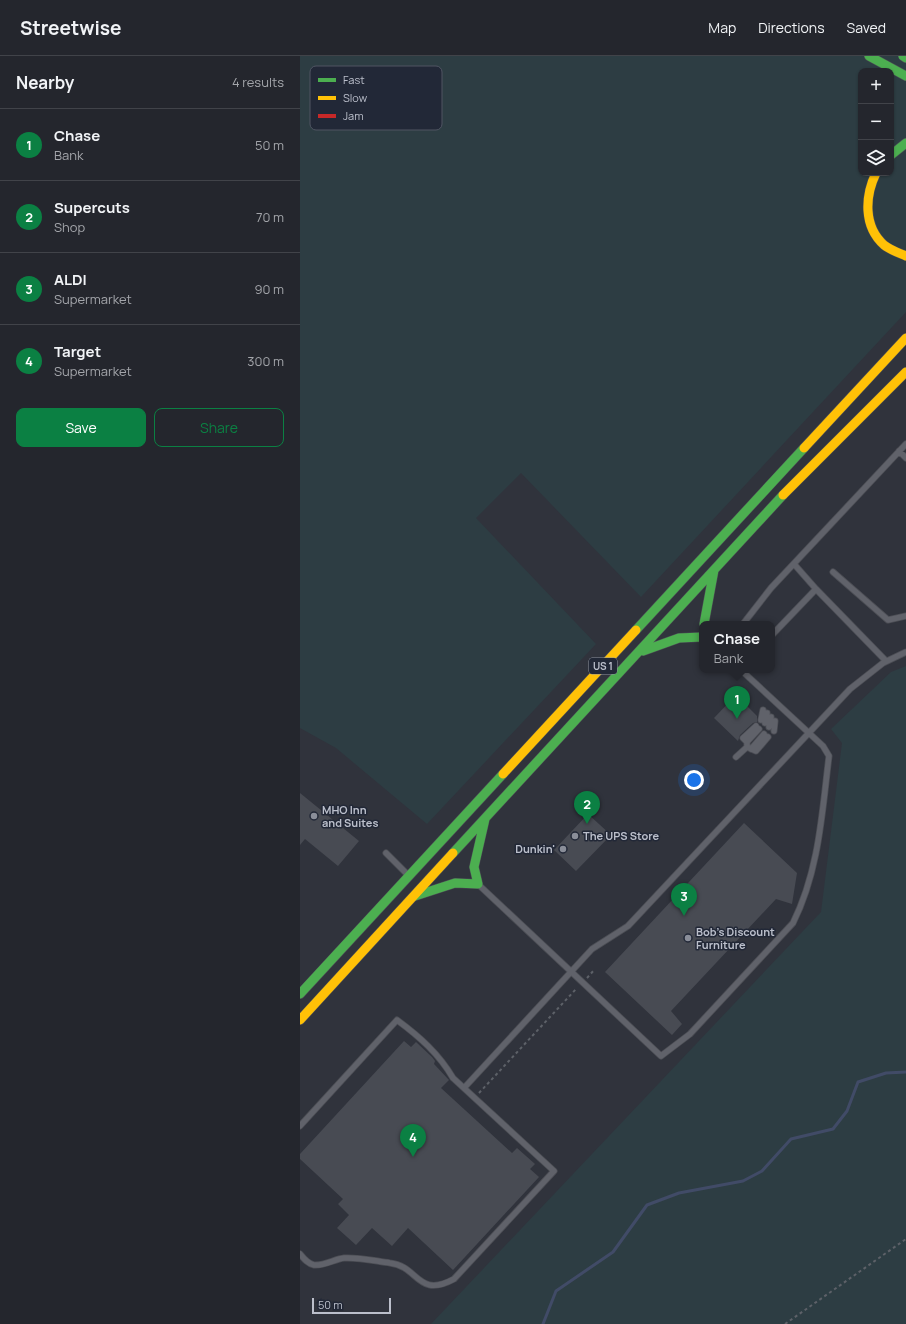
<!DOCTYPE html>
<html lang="en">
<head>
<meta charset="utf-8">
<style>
	body { margin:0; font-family:Manrope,sans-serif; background:#2c2e35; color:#f1f3f6 }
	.controls { position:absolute; right:12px; top:12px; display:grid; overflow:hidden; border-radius:8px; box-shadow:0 1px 3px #0004 }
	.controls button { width:36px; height:36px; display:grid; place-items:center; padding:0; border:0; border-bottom:1px solid #414349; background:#24262d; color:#f1f3f6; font:20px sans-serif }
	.scale { position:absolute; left:12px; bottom:10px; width:79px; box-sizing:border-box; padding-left:4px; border:2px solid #bbbfcb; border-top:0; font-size:11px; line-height:14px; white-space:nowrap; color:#bbbfcb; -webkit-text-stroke:3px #222837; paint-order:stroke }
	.you { position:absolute; left:394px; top:724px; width:14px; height:14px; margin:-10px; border:3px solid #fff; border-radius:50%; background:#1a73e8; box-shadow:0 0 0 6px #1a73e833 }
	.badge { display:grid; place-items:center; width:26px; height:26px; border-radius:50%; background:#0b8043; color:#fff; font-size:13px; font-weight:700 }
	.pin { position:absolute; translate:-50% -33px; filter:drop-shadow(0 1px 2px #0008) }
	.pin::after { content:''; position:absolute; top:21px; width:14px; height:12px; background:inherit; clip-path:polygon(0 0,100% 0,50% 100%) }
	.popup { position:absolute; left:399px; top:565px; width:76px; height:52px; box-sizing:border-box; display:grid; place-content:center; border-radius:8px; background:#24262d; filter:drop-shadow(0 1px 3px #0005); font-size:13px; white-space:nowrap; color:#a3a5aa }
	.popup b { font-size:15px; color:#f1f3f6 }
	.popup::after { content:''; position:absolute; left:50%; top:100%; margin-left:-8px; border:8px solid transparent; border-top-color:#24262d }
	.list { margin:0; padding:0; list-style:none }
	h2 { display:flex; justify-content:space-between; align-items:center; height:52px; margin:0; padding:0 16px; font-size:17px }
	h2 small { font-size:13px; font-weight:400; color:#a3a5aa }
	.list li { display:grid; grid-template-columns:26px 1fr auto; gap:12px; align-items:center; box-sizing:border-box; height:72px; padding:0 16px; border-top:1px solid #414349 }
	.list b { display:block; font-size:15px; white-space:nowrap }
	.list p { margin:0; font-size:13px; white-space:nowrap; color:#a3a5aa }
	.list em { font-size:13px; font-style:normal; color:#a3a5aa }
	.actions { display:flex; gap:8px; padding:12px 16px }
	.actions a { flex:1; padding:9px 0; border:1px solid #0b8043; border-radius:8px; text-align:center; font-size:14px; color:#0b8043 }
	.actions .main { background:#0b8043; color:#fff }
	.icon { flex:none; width:22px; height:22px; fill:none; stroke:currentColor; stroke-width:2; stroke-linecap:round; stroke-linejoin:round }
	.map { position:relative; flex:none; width:606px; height:1268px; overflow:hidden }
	header { display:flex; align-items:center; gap:24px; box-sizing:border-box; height:56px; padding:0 20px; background:#24262d; border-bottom:1px solid #414349 }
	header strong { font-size:19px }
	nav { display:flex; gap:22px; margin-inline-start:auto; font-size:14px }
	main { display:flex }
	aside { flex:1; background:#24262d }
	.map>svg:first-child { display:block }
</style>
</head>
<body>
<header>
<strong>Streetwise</strong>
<nav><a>Map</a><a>Directions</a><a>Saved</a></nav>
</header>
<main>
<aside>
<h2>Nearby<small>4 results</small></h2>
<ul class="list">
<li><span class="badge">1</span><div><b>Chase</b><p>Bank</p></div><em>50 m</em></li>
<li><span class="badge">2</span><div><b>Supercuts</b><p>Shop</p></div><em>70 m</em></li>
<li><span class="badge">3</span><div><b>ALDI</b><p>Supermarket</p></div><em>90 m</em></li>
<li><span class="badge">4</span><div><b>Target</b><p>Supermarket</p></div><em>300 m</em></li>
</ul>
<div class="actions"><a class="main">Save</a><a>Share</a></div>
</aside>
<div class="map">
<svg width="606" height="1268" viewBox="0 0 606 1268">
	<rect width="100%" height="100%" fill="#30333c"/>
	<!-- green -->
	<path fill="#2d3d43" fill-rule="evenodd" d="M0,0H606V256L341,541L221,417L176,462L296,588L127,768L36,692L0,672ZM561,15H591V117H561Z
		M606,610V1268H131L521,856L542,687L531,673L591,616Z"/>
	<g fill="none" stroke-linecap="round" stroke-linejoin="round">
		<!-- stream -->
		<path stroke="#414b67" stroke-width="3" d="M243,1268L256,1235L313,1196L347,1149L379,1137L443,1125L462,1115L491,1083L533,1073L547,1055L558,1026L586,1017L606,1016"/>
	</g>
	<!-- building -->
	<path fill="#484b53" d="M436,639L457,660V666L453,667L440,679L438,685L414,662Z
		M0,737L59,785L38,810L5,783L0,789Z
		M288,758L311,779L276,815L254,794Z
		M444,767L497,817L492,848L476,843L371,955L382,968L372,979L305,916Z
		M104,985L111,991L116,986L132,1001L135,1005L134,1008L149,1024L141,1032L212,1097L217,1092L235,1108L230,1113L239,1121L153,1214L108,1172L92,1190L72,1172L56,1189L37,1172L49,1159L38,1148L43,1143L0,1103V1098Z"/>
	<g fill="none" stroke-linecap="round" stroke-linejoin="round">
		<defs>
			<path id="lane" d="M599,395L606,402
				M494,508L516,533L586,605
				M533,516L588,564L606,560
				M443,568L471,532L606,388
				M472,579L516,533
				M461,664L463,654
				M465,667L467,657
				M469,671L471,661
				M474,675L475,665
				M447,686L443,682L456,670
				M447,689V686L459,673
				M451,693L464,678
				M436,701L447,691L456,695L468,681
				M86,797L106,817
				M181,831L361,1000L390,978L493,867C519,815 522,757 529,700L523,690L441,614
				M164,1032L292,893L328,870L550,633L583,607L606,596
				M0,1070L97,964C120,981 139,998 153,1022L254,1115L154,1223C117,1243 119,1210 90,1207C75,1205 58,1201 44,1202C35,1203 24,1210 14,1209C8,1208 4,1203 0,1198"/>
			<path id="fast" d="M569,0L606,20
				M603,0L606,2
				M591,99L606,87
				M404,568L414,514
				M336,574L504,392
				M343,595L379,582L402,581
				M153,797L483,439
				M115,840L155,827L178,828L174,811L185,763
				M0,938L203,718"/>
			<path id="slow" d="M576,117C565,140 563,170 584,189C590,194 599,197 606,200
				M504,392L606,282
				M483,439L606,316
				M203,718L336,574
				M0,964L153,797"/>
		</defs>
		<!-- lane casing -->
		<use href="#lane" stroke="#4c4e55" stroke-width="7"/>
		<!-- fast casing -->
		<use href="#fast" stroke="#4c4e55" stroke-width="10"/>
		<!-- slow casing -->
		<use href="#slow" stroke="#4c4e55" stroke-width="10"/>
		<!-- path -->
		<path stroke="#5d6168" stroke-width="2" stroke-dasharray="3 3" stroke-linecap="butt" d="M287,922L295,913
			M179,1037L277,932
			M485,1268L606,1183"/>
		<!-- lane -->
		<use href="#lane" stroke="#60626a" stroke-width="5.5"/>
		<!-- fast -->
		<use href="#fast" stroke="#4caf50" stroke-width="9"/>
		<!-- slow -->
		<use href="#slow" stroke="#ffc107" stroke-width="9"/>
	</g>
	<!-- markers -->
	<g fill="#8a8e99" stroke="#222837" stroke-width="1.5">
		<circle cx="14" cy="760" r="4"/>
		<circle cx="275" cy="780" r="4"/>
		<circle cx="263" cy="793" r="4"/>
		<circle cx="388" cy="882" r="4"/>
	</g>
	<g text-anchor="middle" stroke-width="3" stroke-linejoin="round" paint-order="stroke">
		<!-- shield labels -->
		<rect fill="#222837" stroke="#8d929f" stroke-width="1" x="289" y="602" width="28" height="16" rx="3"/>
		<g font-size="10" font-weight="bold" fill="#bbbfcb">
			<text x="303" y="614">US 1</text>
		</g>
		<!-- poi labels -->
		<g font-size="11" font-weight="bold" fill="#bbbfcb" stroke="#222837" text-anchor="start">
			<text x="22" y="758">MHO Inn<tspan x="22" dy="13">and Suites</tspan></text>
			<text x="283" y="784">The UPS Store</text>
			<text x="255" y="797" text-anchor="end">Dunkin'</text>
			<text x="396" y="880">Bob's Discount<tspan x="396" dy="13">Furniture</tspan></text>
		</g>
	</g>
	<!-- legend -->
	<rect x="10" y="10" width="132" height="64" rx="6" fill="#222837" stroke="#505563" stroke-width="1"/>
	<rect x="18" y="22" width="18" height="4" fill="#4caf50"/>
	<rect x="18" y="40" width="18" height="4" fill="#ffc107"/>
	<rect x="18" y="58" width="18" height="4" fill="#c62828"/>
	<g font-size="11" fill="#bbbfcb">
		<text x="43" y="28">Fast</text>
		<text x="43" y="46">Slow</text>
		<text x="43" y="64">Jam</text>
	</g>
</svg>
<div class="controls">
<button>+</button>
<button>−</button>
<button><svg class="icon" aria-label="layers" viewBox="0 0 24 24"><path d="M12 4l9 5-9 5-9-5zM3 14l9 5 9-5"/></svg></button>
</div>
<div class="scale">50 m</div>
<div class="you"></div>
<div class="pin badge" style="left:437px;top:663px">1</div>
<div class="popup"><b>Chase</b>Bank</div>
<div class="pin badge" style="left:287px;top:768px">2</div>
<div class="pin badge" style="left:384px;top:860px">3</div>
<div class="pin badge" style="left:113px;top:1101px">4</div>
</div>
</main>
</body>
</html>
